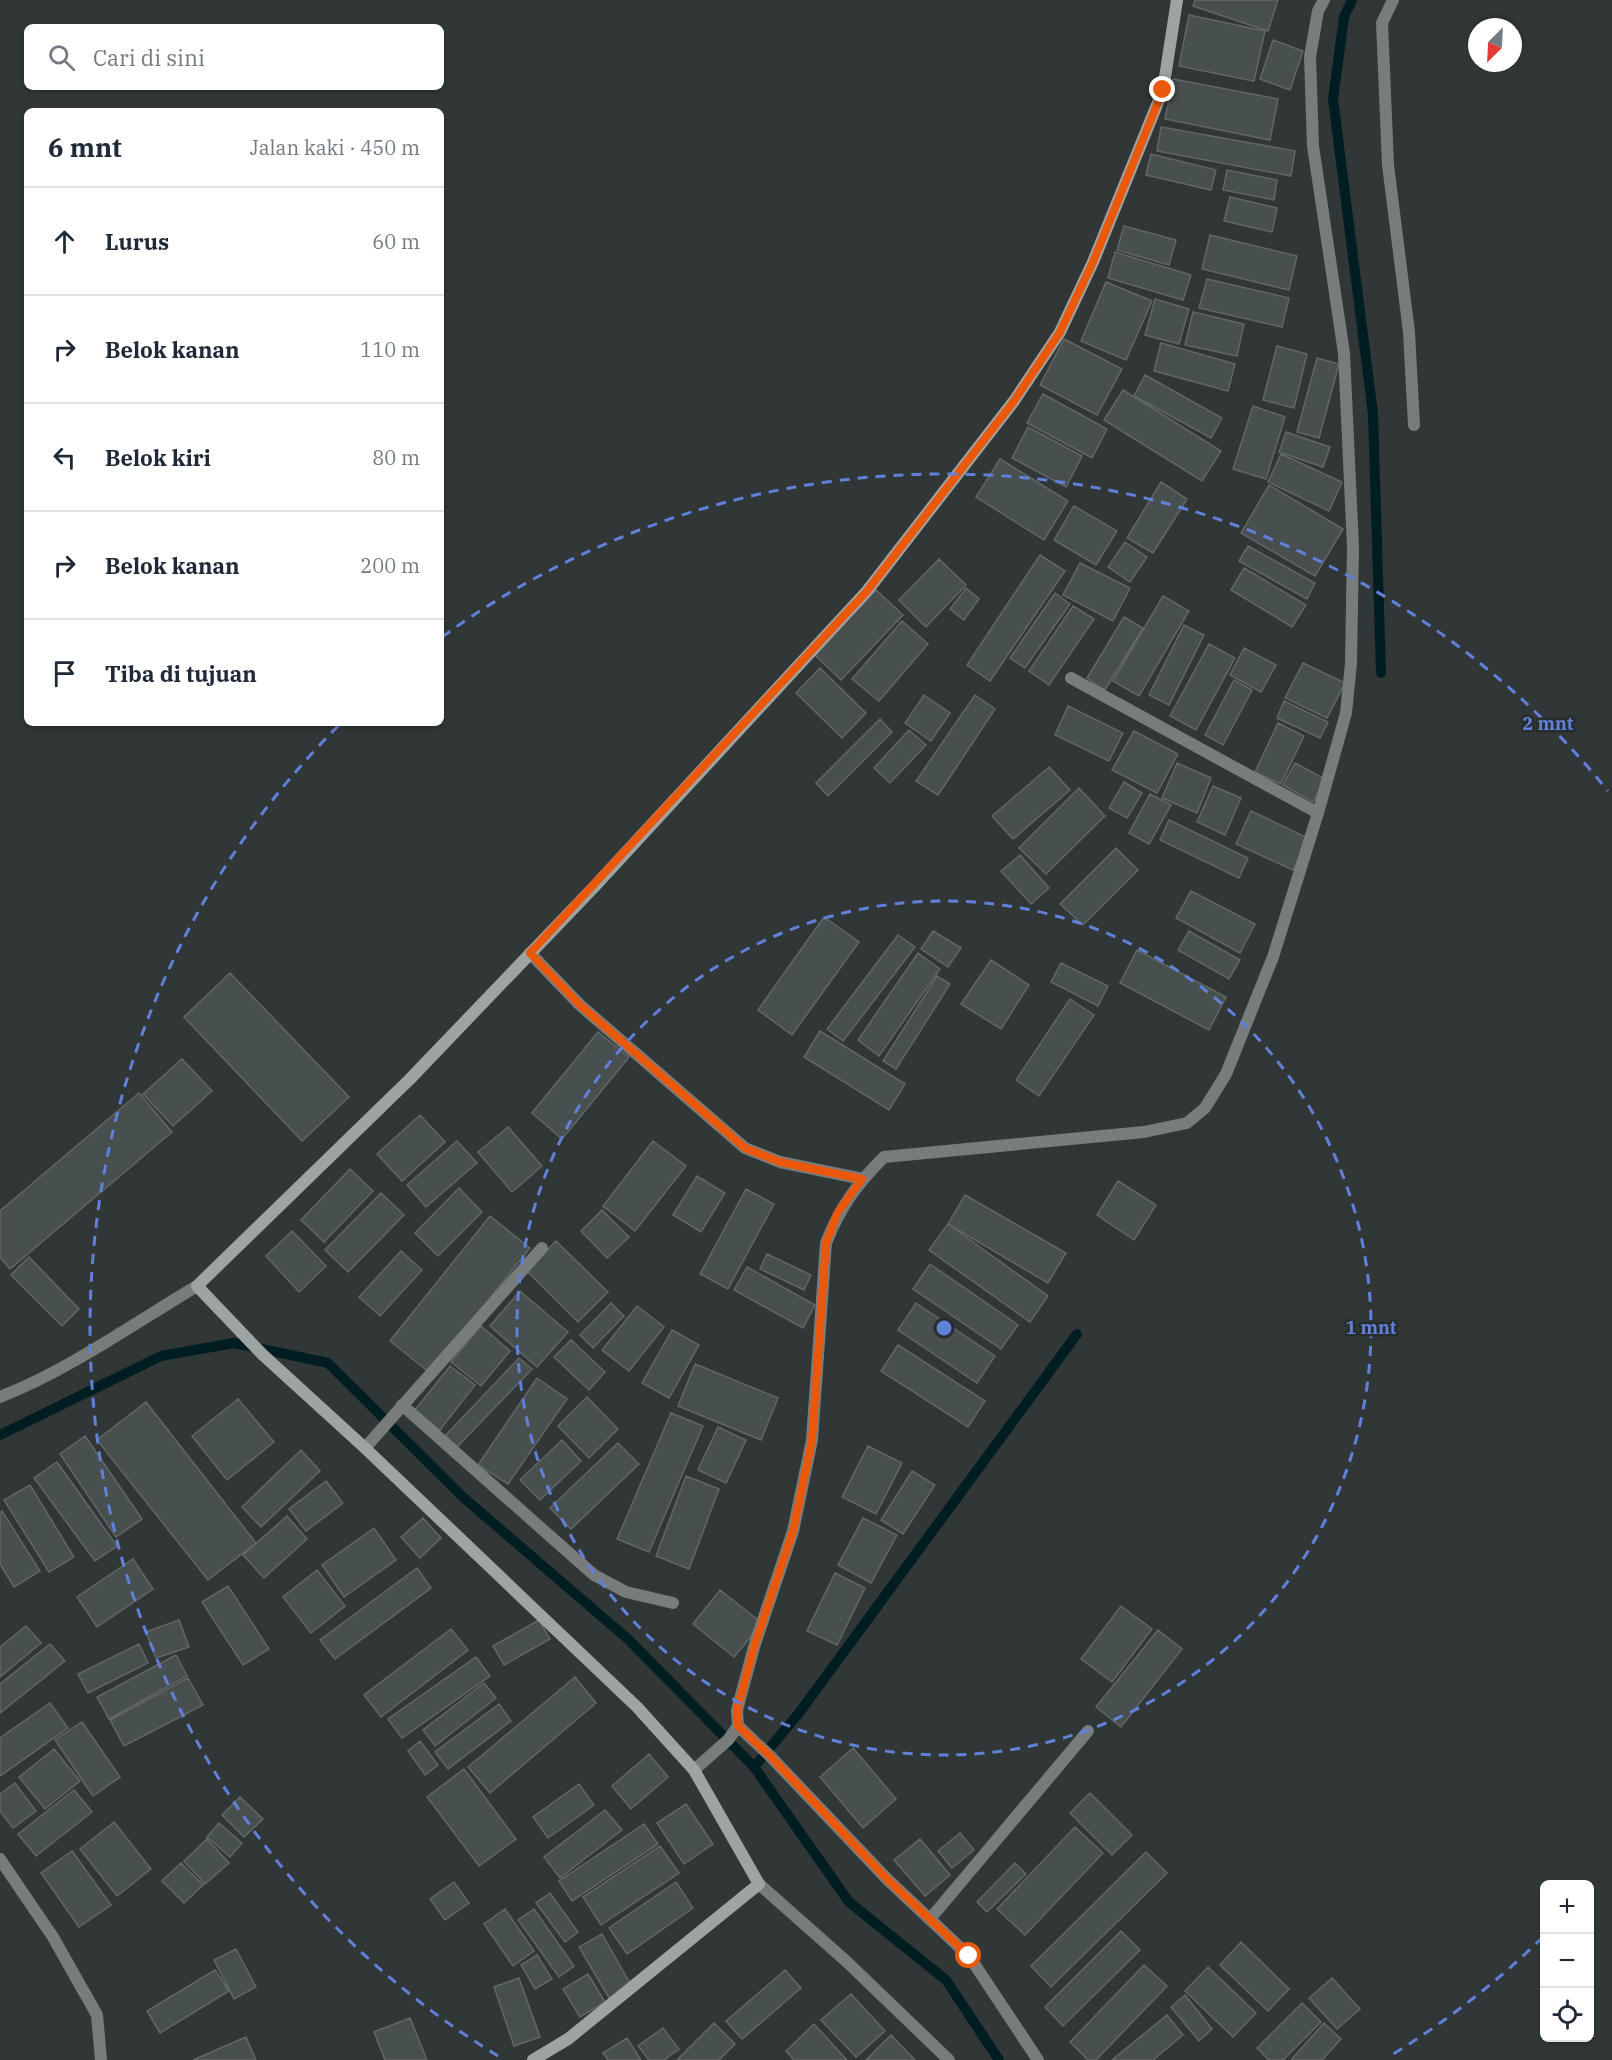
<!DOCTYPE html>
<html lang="id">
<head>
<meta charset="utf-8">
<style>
	body { margin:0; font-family:"IBM Plex Serif",serif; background:#f6f6f7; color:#1f2937 }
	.controls { position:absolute; right:18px; bottom:18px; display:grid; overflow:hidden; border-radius:9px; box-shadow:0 2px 4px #0004 }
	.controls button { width:54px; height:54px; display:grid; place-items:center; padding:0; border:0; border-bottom:2px solid #e0e1e3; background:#fff; color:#1f2937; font:30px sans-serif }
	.compass { position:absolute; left:1468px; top:18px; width:54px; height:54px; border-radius:50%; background:#fff; box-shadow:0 2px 4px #0004; rotate:204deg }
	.stop { position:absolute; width:18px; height:18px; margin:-14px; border:4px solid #ea580c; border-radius:50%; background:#fff }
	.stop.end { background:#ea580c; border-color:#fff; box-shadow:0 2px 6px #0008 }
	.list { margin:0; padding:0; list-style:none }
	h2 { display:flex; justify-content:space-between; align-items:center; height:78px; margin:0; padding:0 24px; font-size:26px }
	h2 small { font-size:20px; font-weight:400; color:#747a83 }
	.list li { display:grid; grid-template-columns:39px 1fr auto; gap:18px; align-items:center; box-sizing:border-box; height:108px; padding:0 24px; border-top:2px solid #e0e1e3 }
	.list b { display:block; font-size:22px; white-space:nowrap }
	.list em { font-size:20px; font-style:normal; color:#747a83 }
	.icon { flex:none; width:33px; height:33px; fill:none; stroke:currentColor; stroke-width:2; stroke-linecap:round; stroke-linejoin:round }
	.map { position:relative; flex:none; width:1612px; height:2060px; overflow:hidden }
	.search { position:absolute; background:#fff; box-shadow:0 2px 4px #0004; left:24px; top:24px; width:420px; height:66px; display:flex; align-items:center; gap:15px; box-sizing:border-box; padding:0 21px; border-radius:9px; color:#747a83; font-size:22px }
	.panel { position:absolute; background:#fff; box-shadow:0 2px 4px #0004; left:24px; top:108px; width:420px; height:618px; border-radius:9px }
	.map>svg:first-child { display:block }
</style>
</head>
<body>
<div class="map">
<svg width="1612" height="2060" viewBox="0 0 1612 2060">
	<rect width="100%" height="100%" fill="#313737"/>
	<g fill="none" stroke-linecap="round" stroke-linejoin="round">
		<!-- stream -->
		<path stroke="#001e21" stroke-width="10" d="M1352,0L1344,17L1333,99L1373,414L1381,673
			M0,1435L161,1356L234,1343L328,1363L464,1498L629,1640L754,1767
			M999,2060L946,1980L849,1902L754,1767L799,1713L1077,1334"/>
	</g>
	<!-- building -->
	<path fill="#484f4f" stroke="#606767" stroke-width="1.5" d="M1195,0H1278L1268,31L1193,6Z
		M1189,15L1265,31L1254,81L1179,66Z
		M1273,40L1303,51L1290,90L1260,79Z
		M1173,79L1278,99L1270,140L1165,119Z
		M1161,127L1295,151L1291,176L1157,151Z
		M1151,154L1216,170L1211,190L1146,175Z
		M1227,170L1277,180L1274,200L1223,190Z
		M1230,197L1277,208L1272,232L1224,221Z
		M1124,226L1176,240L1169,265L1117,250Z
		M1210,235L1297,256L1289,290L1202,269Z
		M1115,252L1191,275L1183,300L1108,278Z
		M1207,279L1289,298L1282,327L1199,308Z
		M1106,282L1152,301L1126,360L1081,341Z
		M1155,299L1189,309L1179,344L1145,335Z
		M1193,312L1244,324L1237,356L1185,345Z
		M1064,339L1122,369L1097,415L1040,385Z
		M1161,343L1235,364L1228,391L1154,371Z
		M1277,346L1307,354L1294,408L1263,400Z
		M1317,358L1339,364L1319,438L1297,432Z
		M1145,375L1222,418L1211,438L1134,396Z
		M1123,390L1221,451L1202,481L1104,420Z
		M1043,394L1107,429L1092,458L1027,423Z
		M1253,406L1285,417L1266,479L1233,469Z
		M1028,427L1082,456L1066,487L1012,458Z
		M1286,432L1330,447L1323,467L1279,452Z
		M1281,454L1342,482L1329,511L1268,482Z
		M1000,459L1068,501L1044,540L976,497Z
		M1161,482L1187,499L1153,553L1127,538Z
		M1269,485L1343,529L1315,576L1241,533Z
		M1074,506L1117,531L1096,565L1054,540Z
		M1125,542L1147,557L1130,582L1108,567Z
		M1248,546L1315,583L1307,599L1239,561Z
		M1040,555L1065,571L990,681L967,665Z
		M939,559L966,585L926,627L899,600Z
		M1080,563L1130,588L1113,621L1063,595Z
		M1244,568L1306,605L1292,627L1231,590Z
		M966,588L979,599L964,620L950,609Z
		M876,590L903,615L841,680L815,655Z
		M1055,593L1070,604L1025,668L1010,658Z
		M1163,596L1189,611L1139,696L1113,681Z
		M1073,606L1094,619L1049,685L1029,671Z
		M1124,617L1143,628L1105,690L1087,678Z
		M902,621L928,644L879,701L852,679Z
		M1184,625L1204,635L1169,705L1149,695Z
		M1209,644L1235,658L1196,730L1170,716Z
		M1244,648L1276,665L1261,692L1230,675Z
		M1303,663L1345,683L1327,718L1285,698Z
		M820,668L866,713L842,738L796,693Z
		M1234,680L1252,690L1223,745L1205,735Z
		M924,695L950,713L931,741L905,723Z
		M975,695L995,709L938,795L916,781Z
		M1284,701L1328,722L1320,738L1277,718Z
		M1068,706L1123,733L1109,761L1055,735Z
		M880,719L892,732L828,796L816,783Z
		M1278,723L1304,736L1281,784L1255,772Z
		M909,730L926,745L890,783L874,768Z
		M1134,731L1178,754L1157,793L1112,770Z
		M1177,763L1211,778L1197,813L1162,798Z
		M1295,763L1325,779L1313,802L1283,785Z
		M1049,767L1070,790L1013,839L992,816Z
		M1124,782L1142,793L1127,818L1109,808Z
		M1213,786L1241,798L1225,835L1197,822Z
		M1079,788L1105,816L1046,874L1019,848Z
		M1150,794L1171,805L1149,844L1129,833Z
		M1251,811L1308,838L1293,870L1236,844Z
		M1169,820L1248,858L1239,878L1160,840Z
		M1116,848L1138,870L1083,925L1060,904Z
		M1020,855L1049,888L1031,904L1001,871Z
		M1191,891L1255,924L1240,953L1176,918Z
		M824,917L859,942L792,1035L758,1010Z
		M933,931L961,948L948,967L921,949Z
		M1189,931L1240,960L1229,979L1178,950Z
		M898,935L915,947L843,1041L827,1029Z
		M1137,950L1226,997L1209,1030L1120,983Z
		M918,953L940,969L879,1056L858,1040Z
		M991,960L1029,985L1001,1029L961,1004Z
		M1061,963L1108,986L1098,1006L1051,982Z
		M230,973L349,1097L302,1141L184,1017Z
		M937,976L950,984L896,1069L883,1061Z
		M1070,999L1094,1015L1039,1096L1016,1080Z
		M820,1031L905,1084L889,1110L804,1057Z
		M598,1032L629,1057L562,1139L532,1113Z
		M182,1059L212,1091L173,1126L143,1094Z
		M139,1093L172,1132L10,1269L0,1257V1211Z
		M420,1115L445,1142L402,1181L377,1154Z
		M508,1127L542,1166L512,1192L478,1152Z
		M457,1141L477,1163L426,1207L407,1185Z
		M653,1141L686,1166L635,1231L603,1206Z
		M350,1169L373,1191L324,1242L301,1220Z
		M697,1176L725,1193L701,1232L673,1215Z
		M1118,1181L1156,1205L1134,1240L1097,1215Z
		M459,1188L482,1212L438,1256L415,1233Z
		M746,1189L774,1204L728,1289L700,1274Z
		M381,1193L404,1215L348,1272L325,1250Z
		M965,1195L1066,1253L1048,1283L948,1224Z
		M602,1210L629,1237L607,1258L581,1231Z
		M490,1216L530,1248L430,1373L390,1341Z
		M948,1224L1048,1296L1030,1322L929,1250Z
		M292,1231L326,1266L299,1292L266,1256Z
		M556,1241L608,1292L578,1322L527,1271Z
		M401,1251L422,1270L380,1316L359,1297Z
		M767,1254L811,1275L804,1290L760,1269Z
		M29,1257L79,1309L62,1326L11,1275Z
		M930,1264L1018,1325L1001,1349L913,1289Z
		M747,1267L815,1305L803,1328L734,1290Z
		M520,1291L568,1332L537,1367L490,1326Z
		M611,1303L624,1316L593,1348L580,1335Z
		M916,1303L995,1356L977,1383L898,1330Z
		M637,1306L664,1327L629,1371L602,1350Z
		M481,1326L510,1351L481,1386L451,1362Z
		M672,1330L699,1345L669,1398L642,1383Z
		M571,1340L605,1372L589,1390L554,1357Z
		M898,1345L985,1401L968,1427L881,1371Z
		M519,1358L532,1369L457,1447L445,1436Z
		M695,1364L778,1398L761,1440L678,1406Z
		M450,1366L475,1385L440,1430L415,1410Z
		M537,1378L567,1399L508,1484L478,1465Z
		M587,1397L618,1429L589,1458L558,1426Z
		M238,1399L274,1442L227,1480L192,1436Z
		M146,1402L256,1543L208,1580L97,1440Z
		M671,1413L703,1426L649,1552L617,1539Z
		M718,1427L746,1440L726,1483L698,1470Z
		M85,1436L142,1519L116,1537L60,1454Z
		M562,1440L581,1461L540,1500L520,1480Z
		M618,1443L639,1464L571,1529L550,1508Z
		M868,1446L902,1463L876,1514L842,1497Z
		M301,1450L320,1471L261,1527L242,1507Z
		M57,1462L117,1546L95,1561L34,1478Z
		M912,1471L935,1485L903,1534L881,1520Z
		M686,1476L719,1489L689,1569L656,1556Z
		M326,1481L343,1503L306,1531L289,1509Z
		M30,1485L74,1557L49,1572L4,1500Z
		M2,1511L40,1571L14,1587L0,1564V1513Z
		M287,1516L307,1539L264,1578L243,1555Z
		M423,1518L441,1538L420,1558L401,1537Z
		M863,1518L897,1535L871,1583L838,1565Z
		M374,1528L396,1560L344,1597L322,1565Z
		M133,1559L153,1589L97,1627L77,1597Z
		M417,1568L431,1588L335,1659L320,1640Z
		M317,1570L345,1606L311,1633L283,1597Z
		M835,1573L865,1588L837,1645L807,1631Z
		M228,1586L269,1649L243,1665L202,1602Z
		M720,1590L762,1623L734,1657L693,1624Z
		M1121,1606L1152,1629L1112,1682L1081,1659Z
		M179,1620L189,1647L156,1658L146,1632Z
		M539,1620L550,1639L504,1665L493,1646Z
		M26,1626L41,1643L0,1677V1647Z
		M451,1629L468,1650L381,1717L364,1695Z
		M1158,1630L1182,1649L1121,1727L1096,1707Z
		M50,1644L65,1661L0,1713V1684Z
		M139,1644L148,1663L88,1693L78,1674Z
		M176,1655L187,1676L109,1719L97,1697Z
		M476,1657L490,1676L402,1738L388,1719Z
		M575,1677L596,1703L490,1793L468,1767Z
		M188,1678L203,1705L124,1746L110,1720Z
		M484,1683L496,1698L435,1746L423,1730Z
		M50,1703L68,1728L0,1776V1738Z
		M499,1704L511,1721L448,1769L435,1752Z
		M82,1722L120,1777L93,1796L55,1740Z
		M420,1741L438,1765L425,1775L408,1751Z
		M853,1748L896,1799L863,1828L820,1777Z
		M54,1749L80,1781L45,1809L19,1777Z
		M649,1754L668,1777L631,1809L612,1786Z
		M464,1769L516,1839L479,1866L427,1797Z
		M15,1783L36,1811L13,1828L0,1811V1794Z
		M579,1784L594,1805L548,1838L533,1817Z
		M74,1790L92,1812L36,1856L18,1834Z
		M1090,1793L1132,1835L1112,1855L1070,1813Z
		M240,1797L263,1819L244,1837L222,1815Z
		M686,1804L713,1844L684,1864L657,1823Z
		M605,1810L622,1830L560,1878L544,1857Z
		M114,1822L151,1869L117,1896L80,1849Z
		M219,1823L242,1843L230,1857L207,1837Z
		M644,1824L658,1844L572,1901L559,1881Z
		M1075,1827L1103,1853L1025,1935L997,1909Z
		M960,1833L974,1850L952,1868L938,1851Z
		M207,1839L229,1863L205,1884L184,1861Z
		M920,1839L950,1875L925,1896L894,1860Z
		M660,1846L679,1873L601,1925L583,1897Z
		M72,1851L111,1905L79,1927L41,1873Z
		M1146,1852L1167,1873L1051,1987L1031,1966Z
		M181,1863L203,1885L184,1903L162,1881Z
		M1015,1863L1026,1874L987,1912L977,1902Z
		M454,1882L469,1903L445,1920L430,1899Z
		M676,1882L693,1908L627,1954L609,1928Z
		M550,1893L578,1932L565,1942L536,1903Z
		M505,1909L534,1951L513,1966L484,1924Z
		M534,1909L574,1966L559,1977L518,1920Z
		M1121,1931L1140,1950L1063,2026L1045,2007Z
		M602,1934L631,1985L609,1998L579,1947Z
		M1241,1942L1289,1989L1268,2011L1220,1965Z
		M236,1949L256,1987L234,1999L214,1960Z
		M537,1955L552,1979L535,1989L521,1965Z
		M1144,1965L1167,1986L1096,2060H1088L1070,2042Z
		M1208,1967L1256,2013L1233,2037L1185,1991Z
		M215,1970L229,1991L160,2033L147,2011Z
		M785,1970L801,1988L742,2039L726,2021Z
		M588,1974L605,2002L580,2017L563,1989Z
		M519,1978L540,2037L514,2046L494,1987Z
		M1332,1978L1360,2009L1337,2029L1309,1998Z
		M851,1994L885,2031L856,2057L821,2020Z
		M1185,1995L1212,2029L1199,2041L1171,2007Z
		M1302,2003L1321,2022L1283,2060H1269L1257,2048Z
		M1167,2015L1183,2035L1153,2060H1112Z
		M410,2018L427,2060H385L374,2032Z
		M714,2023L735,2044L719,2060H677Z
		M1324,2023L1341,2039L1322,2060H1291Z
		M814,2024L847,2060H794L786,2051Z
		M663,2028L679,2049L664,2060H649L638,2046Z
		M891,2035L915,2060H866Z
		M246,2037L256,2060H193Z
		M627,2038L641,2060H608L603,2053Z"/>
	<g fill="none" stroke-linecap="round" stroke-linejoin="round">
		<!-- street -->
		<path stroke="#797c7c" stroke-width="12" d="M1393,0L1382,23L1388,165L1409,332L1414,425
			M1071,678L1318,813
			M530,953L580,1005L745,1148L780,1162L863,1179
			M0,1397C69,1370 133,1324 197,1286
			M402,1405L594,1575L626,1592L673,1603
			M365,1448L542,1248
			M694,1770L728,1740L738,1726
			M0,1859L53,1937L97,2015L101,2060
			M759,1884L846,1961L949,2060
			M930,1919L1088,1731
			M1038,2060L969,1956L888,1880L770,1756L738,1726L737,1710L754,1647L793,1531L812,1440L826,1243C840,1207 857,1184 884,1157L1144,1132L1187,1123L1205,1108L1226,1074L1273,957L1318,813L1346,713L1351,663L1353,547L1344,353L1313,146L1310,57L1318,11L1324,0"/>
		<!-- secondary -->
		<path stroke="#9ea3a3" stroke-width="12" d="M533,2060L568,2039L759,1884L694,1770L637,1707L365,1448L262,1354L197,1286L410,1079L594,887L867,591L1014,401L1060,332L1093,262L1163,90L1177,0"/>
	</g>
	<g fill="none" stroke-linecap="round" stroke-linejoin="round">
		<!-- route -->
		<path stroke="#ea580c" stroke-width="8" d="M969,1956L888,1880L770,1756L738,1726L737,1710L754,1647L793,1531L812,1440L826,1243L838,1212L862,1179L780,1162L745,1148L580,1005L530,953L867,591L1014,401L1060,332L1093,262L1163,90"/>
	</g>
	<!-- distance rings -->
	<g fill="none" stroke="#6080da" stroke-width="3" stroke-dasharray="10 8">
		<circle cx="944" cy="1328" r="427"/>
		<path d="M1543 1937A854 854 0 0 1 1390 2056M498 2056A854 854 0 0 1 340 724M442 637A854 854 0 0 1 1608 791"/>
	</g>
	<circle cx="944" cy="1328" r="9" fill="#6080da" stroke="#272d2d" stroke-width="3"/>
	<g font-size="18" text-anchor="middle" font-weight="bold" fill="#6080da" stroke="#272d2d" stroke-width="5" stroke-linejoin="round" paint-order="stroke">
		<text x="1548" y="730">2 mnt</text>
		<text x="1371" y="1334">1 mnt</text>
	</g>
</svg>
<div class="controls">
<button>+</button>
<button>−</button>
<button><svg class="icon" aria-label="locate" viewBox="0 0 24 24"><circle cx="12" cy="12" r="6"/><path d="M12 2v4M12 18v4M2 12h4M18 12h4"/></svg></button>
</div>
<svg class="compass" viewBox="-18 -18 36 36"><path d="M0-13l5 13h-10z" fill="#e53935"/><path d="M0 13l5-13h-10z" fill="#747a83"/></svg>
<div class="stop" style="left:969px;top:1956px"></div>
<div class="stop end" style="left:1163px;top:90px"></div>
<div class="search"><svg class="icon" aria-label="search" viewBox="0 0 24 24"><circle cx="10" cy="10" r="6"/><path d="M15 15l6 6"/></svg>Cari di sini</div>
<section class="panel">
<h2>6 mnt<small>Jalan kaki · 450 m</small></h2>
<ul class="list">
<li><svg class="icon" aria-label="ahead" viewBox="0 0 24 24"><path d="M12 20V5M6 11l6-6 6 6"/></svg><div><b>Lurus</b></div><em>60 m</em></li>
<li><svg class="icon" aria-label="right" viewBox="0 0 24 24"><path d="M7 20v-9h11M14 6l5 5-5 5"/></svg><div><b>Belok kanan</b></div><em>110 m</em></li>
<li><svg class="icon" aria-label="left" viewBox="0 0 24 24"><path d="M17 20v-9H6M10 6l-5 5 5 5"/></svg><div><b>Belok kiri</b></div><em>80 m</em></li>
<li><svg class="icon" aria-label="right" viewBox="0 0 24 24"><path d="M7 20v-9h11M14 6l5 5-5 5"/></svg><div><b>Belok kanan</b></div><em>200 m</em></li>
<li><svg class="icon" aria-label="arrive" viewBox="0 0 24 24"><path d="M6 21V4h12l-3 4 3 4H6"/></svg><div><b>Tiba di tujuan</b></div></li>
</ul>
</section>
</div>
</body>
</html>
